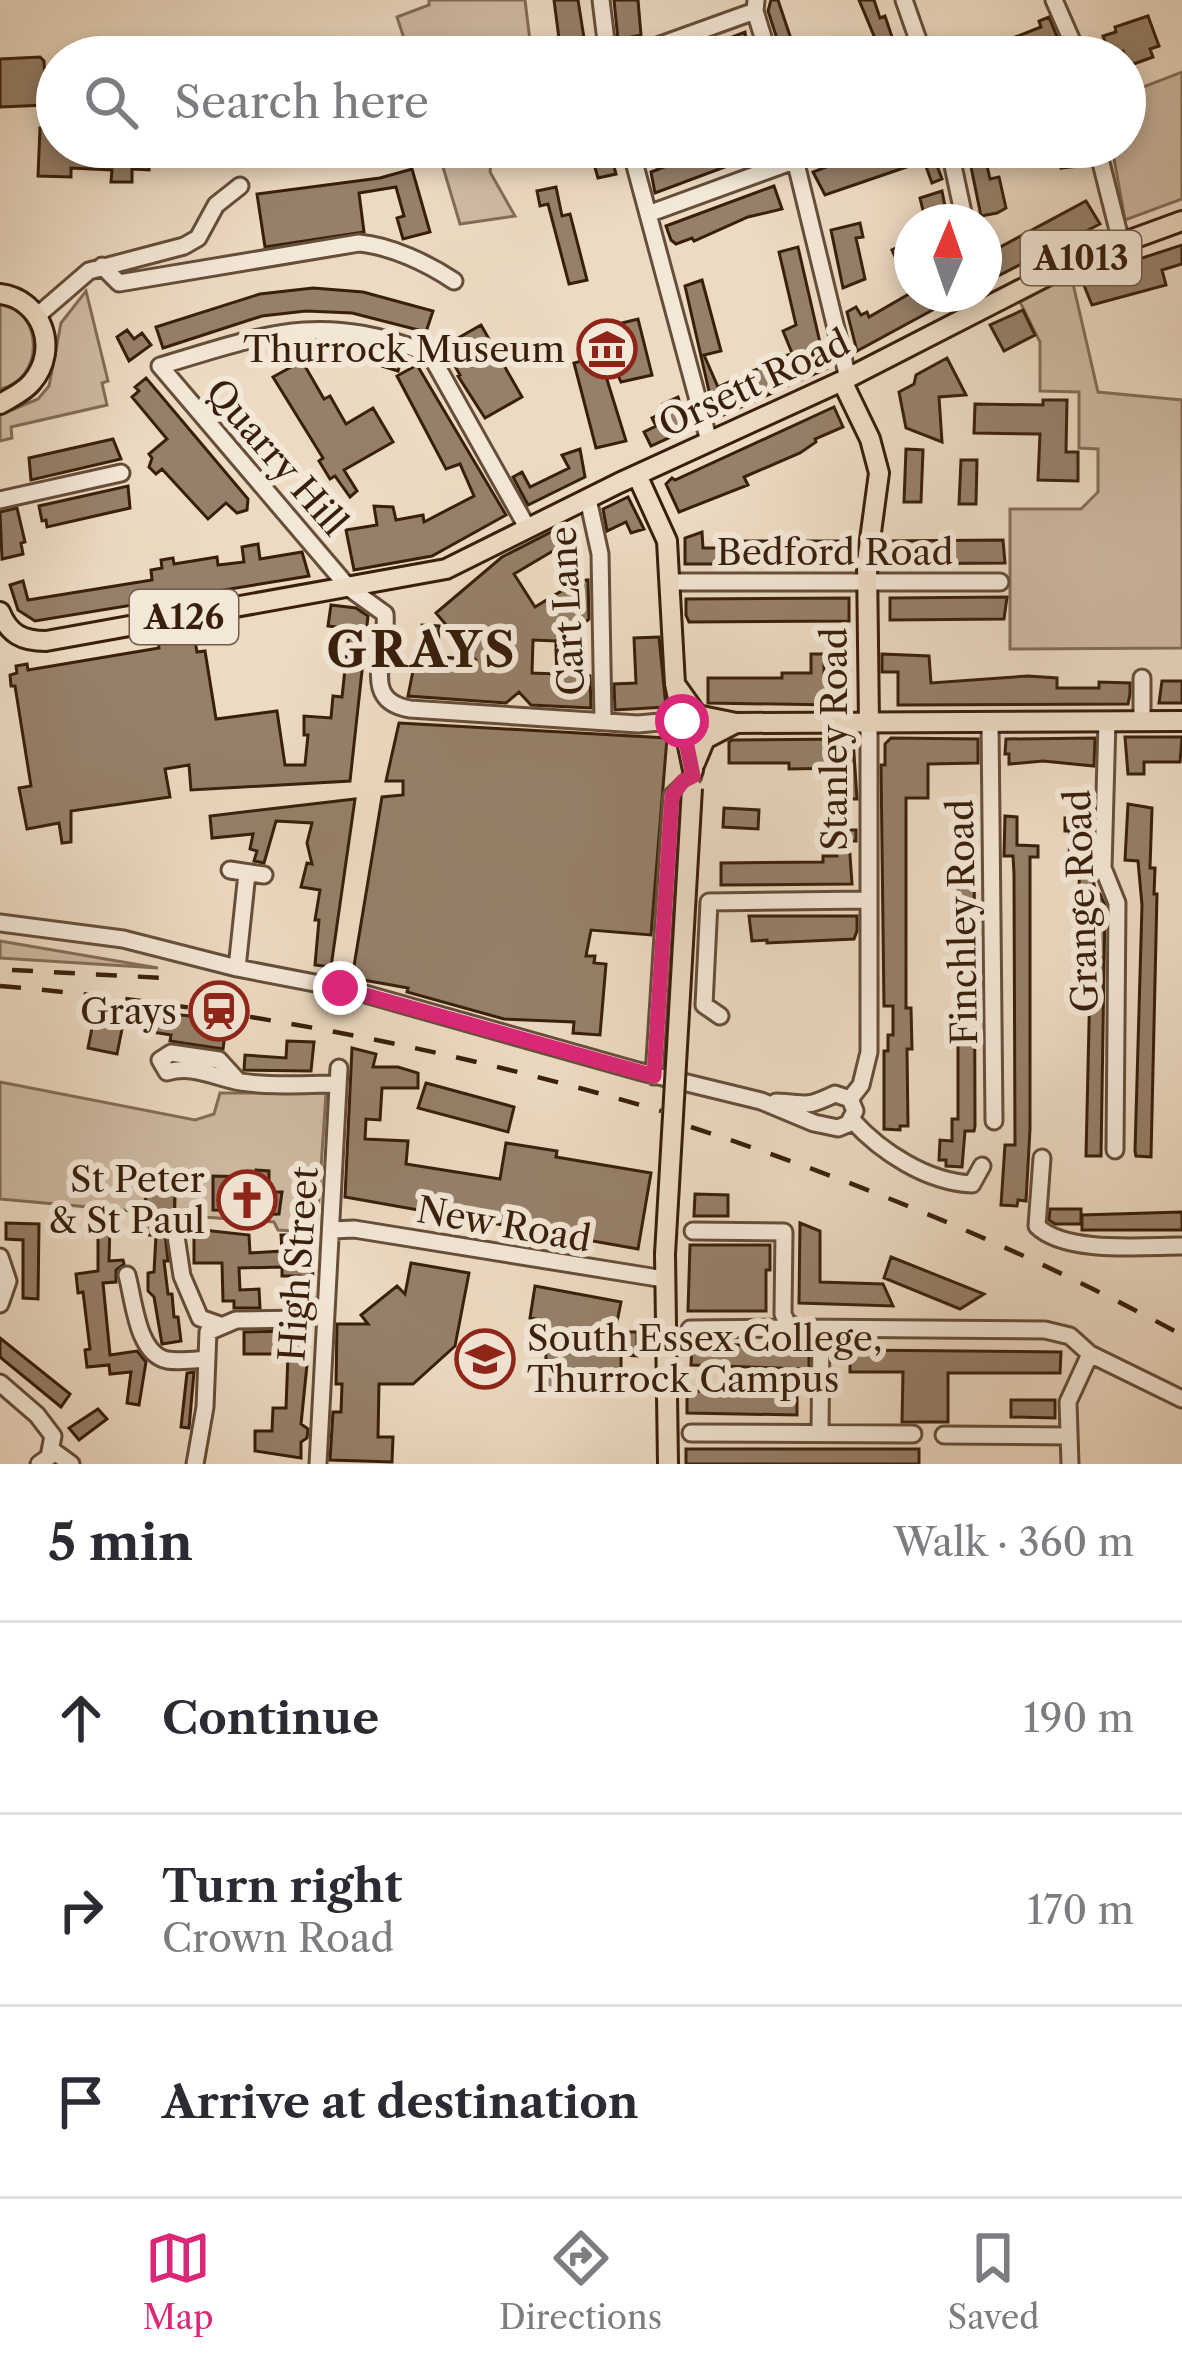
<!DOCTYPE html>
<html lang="en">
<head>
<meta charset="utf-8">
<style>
	body { margin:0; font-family:"Libre Caslon Text",serif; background:#f7f7f7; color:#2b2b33 }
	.compass { position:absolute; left:894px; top:204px; width:108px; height:108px; border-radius:50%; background:#fff; box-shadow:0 6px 18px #0003; rotate:2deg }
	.stop { position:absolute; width:36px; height:36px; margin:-27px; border:9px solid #db2777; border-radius:50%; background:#fff }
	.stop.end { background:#db2777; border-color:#fff; box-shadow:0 3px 12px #0008 }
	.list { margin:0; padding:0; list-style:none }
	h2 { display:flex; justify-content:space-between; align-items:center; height:156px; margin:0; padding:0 48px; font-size:51px }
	h2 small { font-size:39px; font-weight:400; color:#7c7c81 }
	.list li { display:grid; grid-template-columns:78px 1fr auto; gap:36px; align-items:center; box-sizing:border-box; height:192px; padding:0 48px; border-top:3px solid #e1e1e2 }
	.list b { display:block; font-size:45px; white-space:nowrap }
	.list p { margin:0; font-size:39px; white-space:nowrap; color:#7c7c81 }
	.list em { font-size:39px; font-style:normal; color:#7c7c81 }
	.icon { flex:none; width:66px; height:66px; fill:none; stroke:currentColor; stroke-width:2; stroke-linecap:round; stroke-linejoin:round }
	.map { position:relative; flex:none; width:1182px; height:1464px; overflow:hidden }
	.search { position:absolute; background:#fff; box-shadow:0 6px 18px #0003; left:36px; right:36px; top:36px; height:132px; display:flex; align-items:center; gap:30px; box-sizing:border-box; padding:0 42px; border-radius:66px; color:#7c7c81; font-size:45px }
	.sheet { height:732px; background:#fff }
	nav { display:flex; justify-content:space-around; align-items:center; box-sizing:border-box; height:168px; border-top:3px solid #e1e1e2; background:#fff; font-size:33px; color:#7c7c81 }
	nav a { display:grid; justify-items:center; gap:6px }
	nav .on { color:#db2777 }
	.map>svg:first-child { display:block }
</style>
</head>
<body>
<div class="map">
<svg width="1182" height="1464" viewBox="0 0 1182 1464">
	<rect width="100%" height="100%" fill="#ecdac2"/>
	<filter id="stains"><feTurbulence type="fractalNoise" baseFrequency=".00167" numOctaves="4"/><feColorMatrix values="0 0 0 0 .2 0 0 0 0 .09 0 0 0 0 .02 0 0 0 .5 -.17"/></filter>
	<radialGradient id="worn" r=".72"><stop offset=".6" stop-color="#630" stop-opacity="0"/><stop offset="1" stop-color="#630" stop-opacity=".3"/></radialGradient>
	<!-- green -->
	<path fill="#cebaa3" stroke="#846c57" stroke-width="3" d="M429,0H525L532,57H410L397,17L429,5Z
		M1182,72V199L1125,220L1112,147H1125V94Z
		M437,147H493L490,172L515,216L460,224Z
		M1071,275L1098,392L1182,400V648L1010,649V509H1081L1098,492V449L1079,448V392L1040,391V342L1020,302Z
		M86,291L108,381L102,383L107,405L11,427L12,438L0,441V415L38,399L49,386L61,323Z
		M0,303C45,312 44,380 0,389Z
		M0,941L158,968L0,958Z
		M0,1082L195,1120L214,1114L220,1093H326L318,1213L311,1232L278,1230L274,1222L175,1215V1191H146L144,1212L0,1199Z"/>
	<!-- building -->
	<path fill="#96806a" stroke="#391f0b" stroke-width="3" d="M554,0H578L587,57L561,54Z
		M614,0H638L641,35L618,40Z
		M771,0H778L791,39H800L806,57H783L768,11Z
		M859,0H874L880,18L885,16L893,40L877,43Z
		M1148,16L1159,46L1150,49L1153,57L1128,66L1123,51L1110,55L1103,36L1116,32L1115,27Z
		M1049,17L1060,44L1022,57H964L1041,27L1039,21Z
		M745,32L748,53L737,57H680Z
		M40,57L44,61L46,105L0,107V59Z
		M40,128H57V147H133V155H150L149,170L132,169V182H111L112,170L71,168V177L38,176Z
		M589,147H609L616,174L598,178Z
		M715,147L776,148L655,193L651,172Z
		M877,147H930L942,179L932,183L924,161L825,195L813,172Z
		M967,147H983L990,179L999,177L1006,208L997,213L981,216Z
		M1059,147H1084L1088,165L1061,168Z
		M412,169L430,232L403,239L397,218L404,216L396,187L359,193L364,232L265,247L257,194L380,178Z
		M774,186L782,209L748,217L694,241L692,238L676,244L671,240L666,226Z
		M556,187L562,216L570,214L587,280L569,284L548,204L540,206L537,191Z
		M942,191L947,217L925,219L920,198Z
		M1086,201L1100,224L990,280L989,253Z
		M860,223L863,237L856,238L865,279L843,288L831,230Z
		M912,240V293L892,250Z
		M1182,245V264L1162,270L1166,285L1092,305L1081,278Z
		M798,247L821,347L830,367L721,416L714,413L685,286L702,280L721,351L704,355L718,387L792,353L783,331L796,325L779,252Z
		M313,288L363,292L433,311L426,332L352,313L306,311L262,316L163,348L156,327L260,294Z
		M909,294H962L857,351L847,312L856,307L861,315L867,312L869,317Z
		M1023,310L1035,335L1004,351L990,325Z
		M638,319L652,375L621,382L614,366L604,370L626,441L596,448L574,363L601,356L596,339L603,337L602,328Z
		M481,325L522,397L485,418L458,376L460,375L444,346Z
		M127,330L134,339L142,333L151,345L129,361L117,337Z
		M356,345L402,357L398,371L353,357Z
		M947,358L966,395L939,397L942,442L906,428L899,392L914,384L916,375Z
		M302,361L324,399L330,396L346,424L373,408L393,442L344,470L357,491L350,497L335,476L330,479L319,461L323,458L273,377Z
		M417,365L506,515L432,556L354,570L346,530L377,525L374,506L393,507L396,520L423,515L424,522L474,496L460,464L446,469L397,376Z
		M146,378L248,499L247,510L237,513L226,503L208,519L162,469L156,474L149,467L152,458L149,454L167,439L132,397L139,391L135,387Z
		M678,397L683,414L679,416L686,430L651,446L644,432L656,426L652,418L666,411L663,404Z
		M1043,400H1067L1066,452H1078V481L1038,480L1040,434L974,433L975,404L1043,405Z
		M834,407L843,427L815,439L816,442L800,453L744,477L748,485L679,512L666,484L672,478L675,480Z
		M113,439L121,459L31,480L29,458Z
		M580,449L585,477L528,505L513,477L522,472L530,487L569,468L562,455Z
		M906,449L923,450L921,502H904Z
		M961,460H977L976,504H959Z
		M128,486L130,508L47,527L46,520L42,521L39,506Z
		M628,497L644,529L631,533L626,522L607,531L603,509Z
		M17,508L25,542L21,543L23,554L2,559L0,512Z
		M555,530L563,545L514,574L535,607L578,581L588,580L589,619L556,646V641L533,640L532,673L557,674L556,650L573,649V675L590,676L591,708L531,705L519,692L506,703L408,696L422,625L439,626L438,657L475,659L436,613L502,557Z
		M702,532L703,548H734V541H846L850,564H685V538Z
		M1003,540L1005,563L881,564L883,541Z
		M258,544L260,559L302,552L309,576L35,621L18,610L10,585L23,581L28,600L152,580L151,570L162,568L161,560L173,558L174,564L217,557L218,565L244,562L242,547Z
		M1007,597L1004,619L890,620V598Z
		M849,598V621L689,622L686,615V599Z
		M331,605L356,608L368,616L350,781L191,790L189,765L165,769L170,797L71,811V842L62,843L59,823L27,829L19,788L31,786L15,686H11L10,675L17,673L16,666L27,664L28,670L159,648L157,636L193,630L197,652L205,651L216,719L277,711L285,765H305L308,735H304V716L331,718L333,696L342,697L349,633H343L344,628L328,626Z
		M659,637L666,707L615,710L614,684L636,683L634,638Z
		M811,654H824V678H831L833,705L708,703V678H782V673H811Z
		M882,654L929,656L931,683L1028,676L1057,678V688H1099V682L1130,683V694L1128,704L898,705V672H882Z
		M1162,681H1182V703H1159Z
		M399,723L667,738L651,935L591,930L586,956H595L594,963L606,964L600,1035L573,1033L574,1022L504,1019L407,992L408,988L352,978L382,797L403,795V781H386Z
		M1125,737H1182L1180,762H1144V774H1128Z
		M891,738L978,739V763L928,764V798H906V1008H911L912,1049H907L908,1126H900V1130L884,1129V1051H888V1035H893V1006H884L881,765H885V744Z
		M1095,738L1094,766L1043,761L1009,764V754H1005L1006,739Z
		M853,739L857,799H839L843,768L789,769V763H729V742L732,740Z
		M355,799L331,967L315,965L319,920H315L320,890L301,887L307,863L312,864L307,843L312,823L276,821L264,863L254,861L257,851L250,849L253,834L212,838L210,816Z
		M1128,804L1152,808L1150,868H1155L1154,894H1157L1151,1157L1136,1156L1135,1151L1142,905L1138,861L1125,860Z
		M724,808L759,810L758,829L723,827Z
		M958,808H974L975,1126L974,1131H965L962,1167L946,1166V1160H939L940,1140L952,1141V1119H958Z
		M1005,816L1017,817V845L1038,846V857H1030V1129L1026,1201L1018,1200L1017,1206L1001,1205L1005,1145H1015L1014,874L1013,856H1004Z
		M1065,818H1092L1091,868L1095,890H1079L1080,858H1069L1070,831H1065Z
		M837,830H856V841H849L852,884L721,885V863L823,862V856H837Z
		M1092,894H1100L1105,905L1101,1156H1086Z
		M749,916H857V931L854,939L767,943V940L752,941Z
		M144,1011L227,1020L223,1049L170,1041L171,1035L140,1030Z
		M93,1023L122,1029L117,1054L88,1048Z
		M287,1041L314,1042L311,1071L244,1070L245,1055L286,1058Z
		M352,1048L376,1054L373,1067H398L418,1073V1088H382L380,1120L366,1119L365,1139L408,1141L406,1164L500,1179L506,1143L557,1151L556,1157L651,1173L638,1249L345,1197Z
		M426,1083L514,1107L508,1132L418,1108Z
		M256,1170L269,1171V1192H282L279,1214L253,1215V1211L213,1210V1176L256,1177Z
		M146,1191L175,1192L174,1224L165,1233L168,1261H164L168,1294H172L174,1317H178L181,1341L162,1344L154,1297L148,1291V1273L154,1272L156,1235H145Z
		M695,1194L728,1195V1216H694Z
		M1050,1209H1081V1224H1055L1049,1220Z
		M1182,1212V1230H1082V1215Z
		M6,1223L39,1224L38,1299L23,1298V1240L6,1239Z
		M800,1223L820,1231V1282L883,1284L893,1306L799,1303Z
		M98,1225H110L109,1261L123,1260L124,1264L116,1270V1282L103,1283L110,1355L137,1351L146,1362L139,1405L127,1403L131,1372L110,1374L109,1365L87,1367L85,1350L90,1349L83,1292L78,1293L76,1274L98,1271Z
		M194,1229L249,1235L250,1253L282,1251L281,1235H311L314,1303L300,1304V1276H282V1267L239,1268L240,1290L259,1289L260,1308H234V1301H223L222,1263H194Z
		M690,1245H770V1270H766V1311H688Z
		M891,1257L984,1294L960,1309L884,1278Z
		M411,1263L469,1273L455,1346L413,1384H379L378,1437H393L392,1462L330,1460L333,1412H341L342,1384H336L337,1324H368L361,1315L397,1286L405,1294Z
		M535,1286L621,1302L615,1332H637V1356L621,1355V1388H545L547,1321L530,1318Z
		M307,1331L309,1345L301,1424L308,1429L307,1438L301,1442V1458L255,1451V1431H272L273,1408H286L288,1354H244V1332Z
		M0,1338L70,1394L61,1407L0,1357Z
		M692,1343L809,1348V1369L691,1365Z
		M850,1350L1061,1352L1060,1373H948V1422H902L903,1372H850Z
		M194,1372L189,1428L181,1427L187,1373Z
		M687,1391L797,1392V1415L687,1413Z
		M1011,1400H1055V1418L1011,1417Z
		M98,1409L107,1419L79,1440L69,1428Z
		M686,1449H919V1464H686Z"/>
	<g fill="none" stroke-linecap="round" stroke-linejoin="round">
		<defs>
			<path id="minor" d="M601,0L608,57
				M756,0L755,11L769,57
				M904,0L924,57
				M1054,0L1079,57
				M627,57L755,11
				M630,147L709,441
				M792,147L848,378
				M949,147L965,222
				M1097,147L1121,242
				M648,214L832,147
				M102,266L119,283L359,243C391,246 427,263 454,281
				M38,315L89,271L184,246L198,238L216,205L240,186
				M588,499L600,554L603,720
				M0,500L121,473
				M527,527L430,354C320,311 267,334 160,366L349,588L385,614C389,651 358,701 410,709L638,724L671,721L679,710
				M671,582H1000
				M1142,678V721
				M990,721L994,1121
				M1107,721L1103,868L1117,903L1115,1150
				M230,870L264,875
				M0,923L123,939L237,968L351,990L638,1071L761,1101L814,1123L838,1128L848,1124L855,1111L850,1099
				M237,968L247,873
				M720,1016L704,1005L709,902L868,900
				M654,1076L672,796L693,776
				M239,1082L219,1060L171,1053L160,1060L167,1072C194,1064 216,1078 241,1082C272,1087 306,1084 337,1084
				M850,1099L861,1085L869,1052V723
				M776,1102C810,1103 803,1109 835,1094L850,1099
				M852,1120C881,1152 927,1182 972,1184L982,1166
				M1042,1158L1037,1226C1065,1254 1144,1246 1182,1246
				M333,1230L354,1229L664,1279
				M693,1231L784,1232L783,1314L787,1323L799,1328L1045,1330L1070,1336L1090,1354L1182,1399
				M176,1236L182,1276L200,1318L220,1325
				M0,1257L8,1281L0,1304
				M127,1275C134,1300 137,1354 167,1360C180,1362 194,1360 207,1359
				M690,1329L796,1328
				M0,1383L37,1415L53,1436L49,1457L39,1464
				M691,1433L913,1434
				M820,1434L821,1329
				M944,1435L1069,1436
				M52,1450L71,1464
				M195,1464L205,1407L208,1332L236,1320L306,1319
				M318,1464L339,1068
				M1070,1464L1068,1402L1090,1354"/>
			<path id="major" d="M0,294C42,299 60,349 32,382C24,392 10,398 0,404
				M842,381L870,439L879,473L867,562L869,723
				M637,475L667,541L675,684L693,770
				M0,612C9,634 22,641 46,641L446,569L619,483L842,381L1086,256L1182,221
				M675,684L697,715L736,723L1182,721
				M695,763L705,739L736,723
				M665,1254L668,1464"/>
		</defs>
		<!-- minor casing -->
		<use href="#minor" stroke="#664e39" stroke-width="21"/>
		<!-- major casing -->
		<use href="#major" stroke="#391f0b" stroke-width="24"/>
		<!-- minor -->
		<use href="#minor" stroke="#f3e7d7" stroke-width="15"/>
		<!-- major -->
		<use href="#major" stroke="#ecdac2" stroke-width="18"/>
		<!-- rail -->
		<path stroke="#391f0b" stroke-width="4.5" stroke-dasharray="21 21" stroke-linecap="butt" d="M12,970L164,978
			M0,986C225,1005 444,1047 661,1111
			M691,1127C860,1182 1025,1250 1182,1335"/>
		<defs>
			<path id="major-bridge" d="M665,1254L692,788"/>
		</defs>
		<!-- major-bridge casing -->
		<use href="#major-bridge" stroke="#391f0b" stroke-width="24" stroke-linecap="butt"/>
		<!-- major-bridge -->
		<use href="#major-bridge" stroke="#ecdac2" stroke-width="18"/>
	</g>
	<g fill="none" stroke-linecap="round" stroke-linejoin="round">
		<!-- route -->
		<path stroke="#db2777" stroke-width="15" d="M340,988L654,1076L672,796L683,781L693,776L682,721"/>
	</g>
	<!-- icons -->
	<defs>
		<symbol id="museum-ring" viewBox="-11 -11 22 22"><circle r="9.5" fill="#f3e7d7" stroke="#8f2418" stroke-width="1.5"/><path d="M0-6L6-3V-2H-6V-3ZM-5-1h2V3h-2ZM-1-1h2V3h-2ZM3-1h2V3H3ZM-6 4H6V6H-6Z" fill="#8f2418"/></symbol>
		<symbol id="station-ring" viewBox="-11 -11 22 22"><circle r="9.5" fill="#f3e7d7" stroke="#8f2418" stroke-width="1.5"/><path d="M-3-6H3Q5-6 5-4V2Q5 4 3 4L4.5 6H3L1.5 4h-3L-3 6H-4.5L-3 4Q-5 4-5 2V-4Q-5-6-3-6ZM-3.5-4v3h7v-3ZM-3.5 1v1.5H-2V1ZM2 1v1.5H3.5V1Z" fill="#8f2418"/></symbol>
		<symbol id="church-ring" viewBox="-11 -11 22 22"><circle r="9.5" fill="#f3e7d7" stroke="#8f2418" stroke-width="1.5"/><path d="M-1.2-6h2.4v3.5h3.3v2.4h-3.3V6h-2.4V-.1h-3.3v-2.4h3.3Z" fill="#8f2418"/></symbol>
		<symbol id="university-ring" viewBox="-11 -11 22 22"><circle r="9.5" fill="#f3e7d7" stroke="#8f2418" stroke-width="1.5"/><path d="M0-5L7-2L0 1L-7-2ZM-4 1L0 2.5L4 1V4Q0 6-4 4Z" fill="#8f2418"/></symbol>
	</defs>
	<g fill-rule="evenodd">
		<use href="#museum-ring" x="574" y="316" width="66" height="66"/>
		<use href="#station-ring" x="186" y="978" width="66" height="66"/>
		<use href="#church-ring" x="214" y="1167" width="66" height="66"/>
		<use href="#university-ring" x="452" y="1326" width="66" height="66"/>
	</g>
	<g text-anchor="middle" stroke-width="12" stroke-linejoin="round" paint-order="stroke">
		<!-- shield labels -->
		<g fill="#f3e7d7" stroke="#715b48" stroke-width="3">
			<rect x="1021" y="231" width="120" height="54" rx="9"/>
			<rect x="130" y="590" width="108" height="54" rx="9"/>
		</g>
		<g font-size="33" font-weight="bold" fill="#391f0b">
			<text x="1081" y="270">A1013</text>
			<text x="184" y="629">A126</text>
		</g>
		<!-- poi labels -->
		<g font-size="36" fill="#391f0b" stroke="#f3e7d7" text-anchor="end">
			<text x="565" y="362">Thurrock Museum</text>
			<text x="177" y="1024">Grays</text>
			<text x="205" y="1192">St Peter<tspan x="205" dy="41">&amp; St Paul</tspan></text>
			<text x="527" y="1351" text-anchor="start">South Essex College,<tspan x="527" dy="41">Thurrock Campus</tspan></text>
		</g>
		<!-- street labels -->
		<g font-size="36" fill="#391f0b" stroke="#f3e7d7">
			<text transform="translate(754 383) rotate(-25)" y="13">Orsett Road</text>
			<text transform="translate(277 457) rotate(49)" y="13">Quarry Hill</text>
			<text x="835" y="565">Bedford Road</text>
			<text transform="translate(567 611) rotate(-93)" y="13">Cart Lane</text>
			<text transform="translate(834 739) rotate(-90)" y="13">Stanley Road</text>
			<text transform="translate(1081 901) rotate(-92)" y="13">Grange Road</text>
			<text transform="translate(962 922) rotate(-91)" y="13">Finchley Road</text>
			<text transform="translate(504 1224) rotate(10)" y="13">New Road</text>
			<text transform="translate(298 1264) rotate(-86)" y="13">High Street</text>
		</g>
		<!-- district labels -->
		<g font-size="48" font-weight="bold" letter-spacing="3" fill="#391f0b" stroke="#f3e7d7">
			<text x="422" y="667">GRAYS</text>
		</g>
	</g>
	<rect width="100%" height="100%" filter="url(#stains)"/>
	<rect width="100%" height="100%" fill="url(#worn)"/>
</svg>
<svg class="compass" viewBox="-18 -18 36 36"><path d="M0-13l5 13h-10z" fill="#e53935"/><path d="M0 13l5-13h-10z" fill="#7c7c81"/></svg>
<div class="stop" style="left:682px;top:721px"></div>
<div class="stop end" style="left:340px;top:988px"></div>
<div class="search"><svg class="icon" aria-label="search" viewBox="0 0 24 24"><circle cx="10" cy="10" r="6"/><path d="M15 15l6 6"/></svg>Search here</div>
</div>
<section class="sheet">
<h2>5 min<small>Walk · 360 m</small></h2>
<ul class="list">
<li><svg class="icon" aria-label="ahead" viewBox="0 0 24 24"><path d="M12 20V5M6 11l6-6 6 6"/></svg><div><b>Continue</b></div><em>190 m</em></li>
<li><svg class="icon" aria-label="right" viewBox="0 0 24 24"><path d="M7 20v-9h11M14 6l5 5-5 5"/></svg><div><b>Turn right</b><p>Crown Road</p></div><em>170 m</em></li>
<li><svg class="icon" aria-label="arrive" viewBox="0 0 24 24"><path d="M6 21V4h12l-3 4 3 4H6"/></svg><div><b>Arrive at destination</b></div></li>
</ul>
</section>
<nav>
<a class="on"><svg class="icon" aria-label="map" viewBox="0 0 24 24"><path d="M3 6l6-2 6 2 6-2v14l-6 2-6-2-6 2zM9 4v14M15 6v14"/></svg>Map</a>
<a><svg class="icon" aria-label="directions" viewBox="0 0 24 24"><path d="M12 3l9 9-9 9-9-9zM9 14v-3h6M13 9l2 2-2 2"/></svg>Directions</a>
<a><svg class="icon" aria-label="saved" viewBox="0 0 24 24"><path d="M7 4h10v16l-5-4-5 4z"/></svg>Saved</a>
</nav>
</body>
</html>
